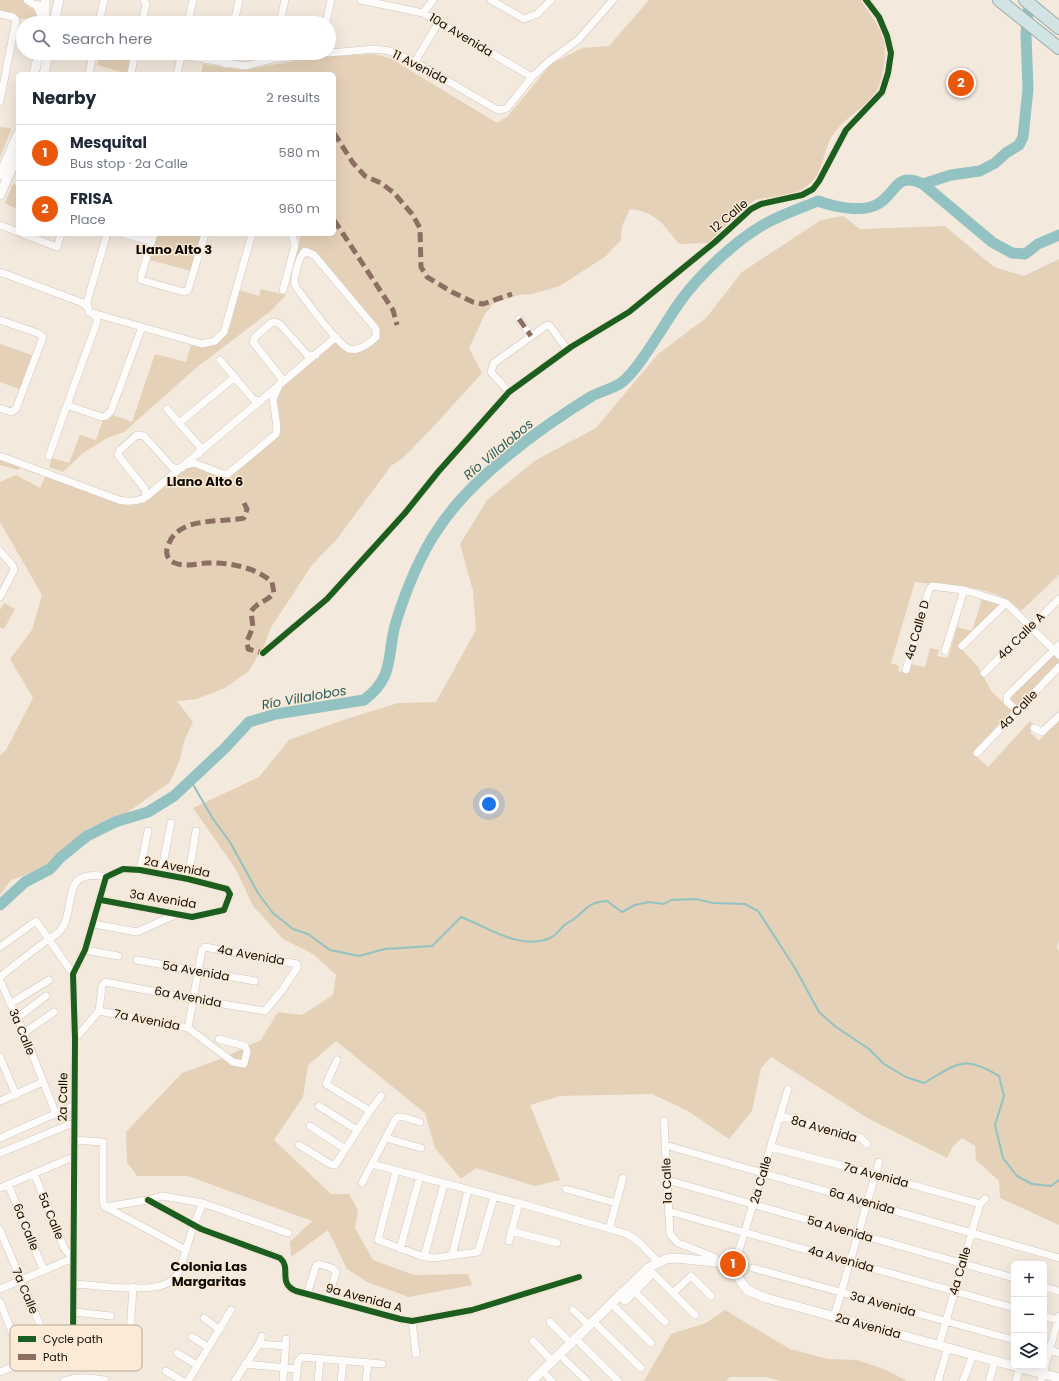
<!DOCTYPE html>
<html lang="en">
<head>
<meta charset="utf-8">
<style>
	body { margin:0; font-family:Poppins,sans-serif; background:#f6f6f7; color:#1f2937 }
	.controls { position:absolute; right:12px; bottom:12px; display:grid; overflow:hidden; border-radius:6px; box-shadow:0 4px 16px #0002 }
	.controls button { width:36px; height:36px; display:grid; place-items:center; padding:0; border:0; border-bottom:1px solid #e0e1e3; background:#fff; color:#1f2937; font:20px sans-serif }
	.you { position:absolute; left:489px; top:804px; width:14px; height:14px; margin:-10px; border:3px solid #fff; border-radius:50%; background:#1a73e8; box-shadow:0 0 0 6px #1a73e833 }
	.badge { display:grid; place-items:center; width:26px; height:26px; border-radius:50%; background:#ea580c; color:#fff; font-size:13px; font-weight:700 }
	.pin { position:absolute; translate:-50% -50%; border:2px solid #fff; box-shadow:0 1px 4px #0006 }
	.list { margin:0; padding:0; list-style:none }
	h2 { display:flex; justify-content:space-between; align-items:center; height:52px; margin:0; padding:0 16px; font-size:17px }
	h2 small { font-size:13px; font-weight:400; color:#747a83 }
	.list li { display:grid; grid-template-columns:26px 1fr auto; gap:12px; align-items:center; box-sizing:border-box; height:56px; padding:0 16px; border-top:1px solid #e0e1e3 }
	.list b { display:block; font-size:15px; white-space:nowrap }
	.list p { margin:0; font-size:13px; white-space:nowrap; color:#747a83 }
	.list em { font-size:13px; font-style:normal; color:#747a83 }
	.icon { flex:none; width:22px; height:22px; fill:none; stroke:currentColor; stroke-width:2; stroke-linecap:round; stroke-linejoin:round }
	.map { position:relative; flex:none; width:1059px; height:1381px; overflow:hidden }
	.search { position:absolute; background:#fff; box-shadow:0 4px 16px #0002; left:16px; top:16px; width:320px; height:44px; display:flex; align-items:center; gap:10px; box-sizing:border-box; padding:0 14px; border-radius:22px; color:#747a83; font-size:15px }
	.panel { position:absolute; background:#fff; box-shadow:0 4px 16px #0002; left:16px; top:72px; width:320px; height:164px; border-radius:6px }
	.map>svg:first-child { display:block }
</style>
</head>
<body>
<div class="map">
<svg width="1059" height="1381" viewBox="0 0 1059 1381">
	<rect width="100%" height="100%" fill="#f3e9dd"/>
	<!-- green -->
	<path fill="#e5d1b8" d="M0,0H23L35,11L37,21L24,18L18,20L0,11Z
		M649,0H861C868,12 878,24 883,37C888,51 883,86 872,98C859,112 841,120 831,138C822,155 824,173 807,186C788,199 775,195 755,200C752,201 714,237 708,243L679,244C664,225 656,212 630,209L622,226L621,240L606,256L560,286L532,294L518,295L494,303L485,314L469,348L482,373L434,426L404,457L391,466L337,539L312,565L270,629L265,644L249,671L225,688L197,699L177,701L193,722L184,741L180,759L170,782L124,815L89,828L43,869L11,880L0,895V755L6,750L33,698L10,659L32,630L42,595L0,522V482L16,475L40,488L45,477L20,468L18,470L0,465V458L117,503C128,506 136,507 147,501L187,467L196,466L222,476L280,434L275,402L279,390L336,342L347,351L378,337L380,335L377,326L313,250L308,248L302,249L296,258L301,234H334V74H201L203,64L242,70L320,57L373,54L390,58L497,123L508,116L551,64L582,48L609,46Z
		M100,53H132L128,74L97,65Z
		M0,127L10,128L11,130L0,157Z
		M13,184L18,186V210L5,203Z
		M843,216L860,229L945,226L994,267L1024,276L1059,259V575L1021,611C995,583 950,587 915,582L891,663L899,666L898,671L908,673L911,664L925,667L930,648L939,650L937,656L948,658L957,627L972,631L982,599L1000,604L959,646L978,667L992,692L1012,710L973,753L988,767L1030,721L1035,726L1030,732L1039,741L1059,721V940L1057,947L1059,952V1225L1000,1198L999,1181L976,1160L975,1146L962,1138L953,1146L947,1158L869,1119L771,1057L761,1068L752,1111L729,1139L688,1111L652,1094L560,1096L530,1105L560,1180L535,1186L476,1168L461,1179L435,1148L425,1113L336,1041L308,1065L303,1097L274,1140L331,1194H349L358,1210L355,1228L373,1260L414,1275L468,1274L472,1285L409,1297L367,1282L347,1269L328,1230L291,1257L290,1242L312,1221L188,1176H137L127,1162L126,1132L182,1073L223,1058L261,1040L278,1012L302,1015L333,995L336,975L313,954L283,939L253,906L235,868L193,808L259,777L289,740L340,721L398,703L436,702L476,630L473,591L460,544L487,500L536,460L596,428L658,354L706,318L742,272L821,220Z
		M157,234H190L201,237L191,271L150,260Z
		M261,289L286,295L272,310L196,368L124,432L107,438L83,453L63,472L49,467L52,458L69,463L80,435L96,440L103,420L109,419L113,415L132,422L155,354L186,362L191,345C230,355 232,318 239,290L259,296Z
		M0,344L32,355L19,389L0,382Z
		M4,603L15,609L4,629L0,627V610Z
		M1059,645V667L1017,710L1007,696Z
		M725,1310L790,1349L828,1359L857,1360L884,1369L907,1381H780L766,1377H730L726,1381H644L671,1334L706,1323Z"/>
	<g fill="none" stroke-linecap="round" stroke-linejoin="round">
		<!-- stream -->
		<path stroke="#92c2c2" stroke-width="2" d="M191,781L213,819L230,842L258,893L273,913L293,929L308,934L330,950L359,956L385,949L432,946L461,917C488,927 520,951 550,938C556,936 560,928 566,924C568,922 571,921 574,919C589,908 586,903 607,901L622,912L635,905L649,902L664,904L671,900L696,899L713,903L745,904L758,911L795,968L819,1012L836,1027L869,1049L884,1064L906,1077L924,1083C957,1064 963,1054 999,1076L1004,1096L995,1125L1003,1158L1017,1176L1032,1184L1051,1186L1059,1180"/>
		<!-- river -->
		<path stroke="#92c2c2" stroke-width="11" d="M923,184L951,175L980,171L995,163L1006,153L1019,145L1023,137L1028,89L1026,35L1029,0
			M0,905L25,882L50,869L61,857L87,836L115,822L148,812L174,796L225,748L249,722L276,714L364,700C396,676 386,655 396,622C406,590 419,557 438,529C471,478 540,428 592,396C601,391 612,389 621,383C638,371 665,323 679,303C698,276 734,242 763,225C780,215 801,208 818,201C835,207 862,213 878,204C897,193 895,171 923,184L992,242L1012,253L1025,254L1038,244L1059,235"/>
		<defs>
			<path id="street" d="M27,0L33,4L39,5
				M361,0L423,13L532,77
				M491,0L524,19L537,14L551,0
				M36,5L44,21
				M423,13L433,0
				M0,14L13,17L16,20L0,101
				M99,23L104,0
				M142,23L146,4L144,0
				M188,23L193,0
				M234,23L239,0
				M280,23L285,0
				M326,23L331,0
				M329,53L375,49L390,51L415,62L496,109L501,110L507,108L532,77L548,62L578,40L613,0
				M181,55L245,66L273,59L325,53
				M415,62L438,23
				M225,64L227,53
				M89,74L93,53
				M131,74L135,53
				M177,74L182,53
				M0,225L18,232
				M23,234L57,247L61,234
				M107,234L87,302L89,312L202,344L215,341L224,332L252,234
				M124,234L147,240L153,237
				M154,234L141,276V280L184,292L188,290L205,234
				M305,251L314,255L376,329V337C370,343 358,352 349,349C337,344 305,299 296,287C292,280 299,256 305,251Z
				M0,272L83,303L87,307
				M283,290L295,245L292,234
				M92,313L97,318V322L67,405L101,417L106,416L111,411L142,327
				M519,319L531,336
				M0,320L40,334L43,337L16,409L11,412L0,408
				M220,360L254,400L261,401
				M509,392L491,372L494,363L547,325L550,326L567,349
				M167,409L200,447L199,454
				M179,423L235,377
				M0,456L119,500C128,502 137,502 146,497L336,337
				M49,456L67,405
				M186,465L194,463L223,474H228L276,434L277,427L273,399L282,379L253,342L255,337L271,323L275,322L280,324L308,356L316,355
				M143,499L146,495L145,489L118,455L120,450L137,435L144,436L172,467L176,469L182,468
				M0,551L13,566L14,570L0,597
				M962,646L1006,603
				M945,651L964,590
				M263,653L327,599L405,513L438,472L509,392L571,347L629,312L715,242L751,209L761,204L802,195L813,189L819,181L846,130L882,92L888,73L891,53L887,36L879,17L866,0
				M906,670L929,590L932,586L964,590L1006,603L1059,655
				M984,673L1059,599
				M1017,710L1007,702V696L1059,645
				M1034,728L1042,732L1059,716
				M977,753L1059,667
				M140,870L148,831
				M161,874L171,823
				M188,879L196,831
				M94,924L137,932L177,914
				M0,947L36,921L73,974
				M85,950L118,956
				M137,960L255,981
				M0,977C16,964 32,951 49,939C52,937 56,935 59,932C79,910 57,867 106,877
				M0,981L24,1033L56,1114
				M10,1004L49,980
				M99,1011L188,1028L233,1062L244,1064L247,1052L245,1046L219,1039
				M17,1018L46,996
				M24,1033L54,1012
				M75,1039L99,1011L102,986L105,982L192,999L265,1011L283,989L297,968V964L205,947L202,950L188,1028
				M0,1057L16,1095
				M337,1060L326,1084L370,1111
				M0,1101L43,1082
				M319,1106L357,1130
				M780,1116L861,1138L867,1144
				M664,1121L670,1234L678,1243L714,1257L718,1262
				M310,1126L345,1149
				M0,1138L73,1106
				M386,1138L421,1148
				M73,1140L103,1142V1203L105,1207L148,1200L162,1196L203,1203L288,1233
				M299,1145L330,1164L335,1165L370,1111L381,1096
				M665,1145L1059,1258
				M771,1147L874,1174L980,1204
				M0,1153L73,1123
				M372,1164L519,1203L627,1234L639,1242L659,1263
				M396,1171L378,1240L424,1257L434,1258L478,1252L494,1197
				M34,1173L64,1248L67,1252L73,1255
				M667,1180L1014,1278
				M362,1183L395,1120L398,1117H404L420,1122
				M8,1184L44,1271
				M0,1188L73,1157
				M566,1189L616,1203
				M148,1200L201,1229L280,1258C292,1268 277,1283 296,1291L400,1319L412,1321L472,1310L579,1277
				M106,1207L186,1250
				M668,1211L1014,1308
				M609,1229L623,1178
				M0,1230L51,1351
				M511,1231L557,1243
				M509,1241L519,1203
				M400,1249L420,1176
				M452,1256L468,1190
				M424,1257L444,1184
				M648,1268L695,1315
				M753,1268L1014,1340
				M733,1270L788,1089
				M73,1284C97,1285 142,1292 163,1285C172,1282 177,1277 180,1269L194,1224L203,1203
				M1044,1287L1059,1291
				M0,1289L73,1258
				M634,1291L665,1322
				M674,1292L691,1276L711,1296
				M307,1294L316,1266L319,1264L332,1268L336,1272L328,1299
				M0,1302L24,1362
				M616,1308L651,1343
				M573,1310L590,1326
				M74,1312L111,1316
				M1044,1316L1059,1320
				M834,1317L879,1162
				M204,1318L220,1330
				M412,1321L416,1354
				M550,1322L572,1344
				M598,1326L641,1368
				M130,1334L133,1287
				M192,1337L208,1347
				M533,1341L553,1362
				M73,1342L75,1039L73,974L85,950L106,877L123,869L140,870L188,879L227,889L230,894L224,910L192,917L101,900
				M580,1343L618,1381
				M259,1344L285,1346
				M939,1345L980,1204L985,1199
				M1044,1348L1059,1353
				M177,1353L197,1365
				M564,1359L587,1381
				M245,1364L297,1369
				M166,1371L182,1381
				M0,1372L73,1342L112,1343
				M547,1376L552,1381
				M64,1381C79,1376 90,1378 105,1380
				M188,1381L231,1310
				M235,1381L259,1344L262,1336
				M283,1381L286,1339
				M296,1381L298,1361L302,1357L382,1364
				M318,1381L320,1359
				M341,1381L343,1361
				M366,1381L368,1363
				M938,1381L948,1347
				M963,1381L973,1355
				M989,1381L995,1361
				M1016,1381L1020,1367
				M1041,1381L1059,1316"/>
			<path id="secondary" d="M45,2V23
				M54,23L59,0
				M34,74L39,53
				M44,74L48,53
				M0,175L18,134
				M0,195L18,154
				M625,1300L649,1276
				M1014,1366L1059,1378
				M532,1381L648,1268L666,1259L676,1258L724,1263L733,1270L747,1290L766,1298L1014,1366"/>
			<path id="highway" d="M999,0L1059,48
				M1025,0L1059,28"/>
		</defs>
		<!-- street casing -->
		<use href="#street" stroke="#cfc7be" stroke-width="8"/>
		<!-- secondary casing -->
		<use href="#secondary" stroke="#cfc7be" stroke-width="10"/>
		<!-- highway casing -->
		<use href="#highway" stroke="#9caca8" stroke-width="14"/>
		<!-- street -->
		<use href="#street" stroke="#fdfcfa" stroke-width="7"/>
		<!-- secondary -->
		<use href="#secondary" stroke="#fdfcfa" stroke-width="9"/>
		<!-- highway -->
		<use href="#highway" stroke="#d1e3e3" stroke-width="12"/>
		<!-- quiet -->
		<path stroke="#8d6e63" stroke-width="5" stroke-dasharray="10 5" stroke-linecap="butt" d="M334,133L353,163L365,176L381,183L394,193L412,214L420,228L421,267L427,277L452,292L473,302L483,304L512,294
			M334,220L393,310L397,325
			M519,319L531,336
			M244,503L247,509L244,518C220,523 177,516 168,546C165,553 167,560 175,563C185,567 196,564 206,563C228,562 255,567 272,582L274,593C267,602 256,602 251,612L253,627L247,641L248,649L263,653"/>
		<defs>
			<path id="cycleway" d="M263,653L327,599L405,513L438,472L509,392L571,347L629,312L715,242L751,209L761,204L802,195L813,189L819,181L846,130L882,92L888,73L891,53L887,36L879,17L866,0
				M148,1200L201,1229L280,1258C292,1268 277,1283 296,1291L400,1319L412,1321L472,1310L579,1277
				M73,1342L75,1039L73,974L85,950L106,877L123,869L140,870L188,879L227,889L230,894L224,910L192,917L101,900"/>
		</defs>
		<!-- cycleway casing -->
		<use href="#cycleway" stroke="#fbead5" stroke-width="8"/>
		<!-- cycleway -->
		<use href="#cycleway" stroke="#1b5e20" stroke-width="6"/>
	</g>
	<g text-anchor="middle" stroke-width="3" stroke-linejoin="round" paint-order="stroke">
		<!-- street labels -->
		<g font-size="12" fill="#100b05" stroke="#fbead5">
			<text transform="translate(461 35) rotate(31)" y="4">10a Avenida</text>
			<text transform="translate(420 67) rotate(27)" y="4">11 Avenida</text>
			<text transform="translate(729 216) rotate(-40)" y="4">12 Calle</text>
			<text transform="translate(917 630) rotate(-74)" y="4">4a Calle D</text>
			<text transform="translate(1021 636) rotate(-45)" y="4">4a Calle A</text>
			<text transform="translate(1018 710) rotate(-46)" y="4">4a Calle</text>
			<text transform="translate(177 867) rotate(11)" y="4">2a Avenida</text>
			<text transform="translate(163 899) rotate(9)" y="4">3a Avenida</text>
			<text transform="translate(251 955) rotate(10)" y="4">4a Avenida</text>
			<text transform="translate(196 971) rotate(10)" y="4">5a Avenida</text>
			<text transform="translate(188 997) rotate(11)" y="4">6a Avenida</text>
			<text transform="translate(147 1020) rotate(11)" y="4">7a Avenida</text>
			<text transform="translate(22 1032) rotate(67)" y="4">3a Calle</text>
			<text transform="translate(63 1097) rotate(-89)" y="4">2a Calle</text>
			<text transform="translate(824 1129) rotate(16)" y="4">8a Avenida</text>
			<text transform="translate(876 1175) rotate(15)" y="4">7a Avenida</text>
			<text transform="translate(761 1180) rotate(-74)" y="4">2a Calle</text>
			<text transform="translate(667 1181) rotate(-92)" y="4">1a Calle</text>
			<text transform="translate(862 1201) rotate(16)" y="4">6a Avenida</text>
			<text transform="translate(51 1216) rotate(68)" y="4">5a Calle</text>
			<text transform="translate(26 1227) rotate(68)" y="4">6a Calle</text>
			<text transform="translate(840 1229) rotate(16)" y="4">5a Avenida</text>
			<text transform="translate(841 1259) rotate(16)" y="4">4a Avenida</text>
			<text transform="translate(960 1271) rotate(-74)" y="4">4a Calle</text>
			<text transform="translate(25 1291) rotate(67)" y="4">7a Calle</text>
			<text transform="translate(364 1298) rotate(15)" y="4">9a Avenida A</text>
			<text transform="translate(883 1304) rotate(15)" y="4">3a Avenida</text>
			<text transform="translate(868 1326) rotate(15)" y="4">2a Avenida</text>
		</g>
		<!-- neighbourhood labels -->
		<g font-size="13" font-weight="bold" fill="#100b05" stroke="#fbead5">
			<text x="174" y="254">Llano Alto 3</text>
			<text x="205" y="486">Llano Alto 6</text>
			<text x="209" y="1271">Colonia Las<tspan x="209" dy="15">Margaritas</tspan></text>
		</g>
		<!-- water labels -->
		<g font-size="13" font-style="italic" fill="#225f63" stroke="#fbead5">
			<text transform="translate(498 449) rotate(-40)" y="5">Río Villalobos</text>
			<text transform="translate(304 697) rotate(-10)" y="5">Río Villalobos</text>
		</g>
	</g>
	<!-- legend -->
	<rect x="10" y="1325" width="132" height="46" rx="6" fill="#fbead5" stroke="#b4a797" stroke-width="1"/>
	<rect x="18" y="1336" width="18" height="6" fill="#1b5e20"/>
	<rect x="18" y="1354" width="18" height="6" fill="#8d6e63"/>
	<g font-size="11" fill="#100b05">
		<text x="43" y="1343">Cycle path</text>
		<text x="43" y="1361">Path</text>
	</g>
</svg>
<div class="controls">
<button>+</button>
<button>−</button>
<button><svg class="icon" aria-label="layers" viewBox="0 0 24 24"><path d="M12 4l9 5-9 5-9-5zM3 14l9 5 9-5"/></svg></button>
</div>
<div class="you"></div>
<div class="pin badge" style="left:733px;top:1264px">1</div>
<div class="pin badge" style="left:961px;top:83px">2</div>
<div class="search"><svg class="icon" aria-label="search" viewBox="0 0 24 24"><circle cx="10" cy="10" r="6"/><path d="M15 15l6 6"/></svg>Search here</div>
<section class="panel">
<h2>Nearby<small>2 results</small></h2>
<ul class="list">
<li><span class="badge">1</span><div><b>Mesquital</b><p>Bus stop · 2a Calle</p></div><em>580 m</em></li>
<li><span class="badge">2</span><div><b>FRISA</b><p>Place</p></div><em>960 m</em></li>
</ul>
</section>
</div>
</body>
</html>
